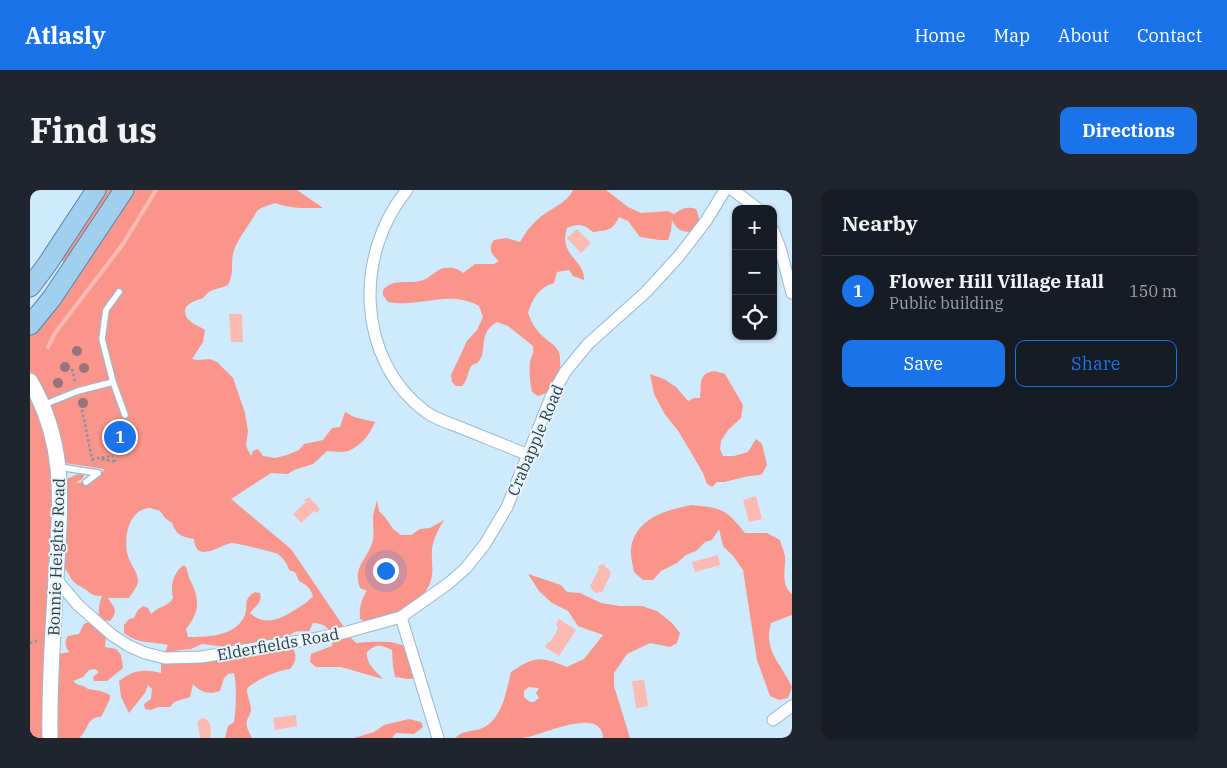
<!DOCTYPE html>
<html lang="en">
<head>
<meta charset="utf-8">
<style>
	body { margin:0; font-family:"IBM Plex Serif",serif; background:#20242c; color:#f1f3f6 }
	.controls { position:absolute; right:15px; top:15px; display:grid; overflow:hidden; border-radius:10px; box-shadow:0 1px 4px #0004 }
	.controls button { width:45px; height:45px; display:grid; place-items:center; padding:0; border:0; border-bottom:1px solid #363941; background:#171b24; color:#f1f3f6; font:25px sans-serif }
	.you { position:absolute; left:355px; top:380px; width:18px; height:18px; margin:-12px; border:4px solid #fff; border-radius:50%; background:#1a73e8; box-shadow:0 0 0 8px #1a73e833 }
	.badge { display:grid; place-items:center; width:32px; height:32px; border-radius:50%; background:#1a73e8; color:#fff; font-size:16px; font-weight:700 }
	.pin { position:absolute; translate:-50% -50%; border:2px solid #fff; box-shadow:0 1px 5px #0006 }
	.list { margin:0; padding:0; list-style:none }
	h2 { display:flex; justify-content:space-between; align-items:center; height:65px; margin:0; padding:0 20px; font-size:21px }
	h2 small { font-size:16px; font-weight:400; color:#9ea1a6 }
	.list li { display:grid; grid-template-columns:32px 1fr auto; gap:15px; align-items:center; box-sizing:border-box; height:70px; padding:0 20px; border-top:1px solid #363941 }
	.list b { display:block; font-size:19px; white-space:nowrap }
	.list p { margin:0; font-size:16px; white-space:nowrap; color:#9ea1a6 }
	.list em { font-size:16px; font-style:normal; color:#9ea1a6 }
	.actions { display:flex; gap:10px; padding:15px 20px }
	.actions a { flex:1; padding:11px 0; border:1px solid #1a73e8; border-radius:10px; text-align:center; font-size:18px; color:#1a73e8 }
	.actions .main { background:#1a73e8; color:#fff }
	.icon { flex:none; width:28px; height:28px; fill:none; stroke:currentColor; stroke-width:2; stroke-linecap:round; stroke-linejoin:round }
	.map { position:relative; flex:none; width:762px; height:548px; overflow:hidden; border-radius:10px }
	header { display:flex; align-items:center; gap:30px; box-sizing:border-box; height:70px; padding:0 25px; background:#1a73e8; color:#fff }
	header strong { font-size:24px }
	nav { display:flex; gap:28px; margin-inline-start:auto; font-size:18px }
	.intro { display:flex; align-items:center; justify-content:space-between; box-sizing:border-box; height:120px; padding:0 30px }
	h1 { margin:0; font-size:35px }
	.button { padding:12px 22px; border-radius:10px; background:#1a73e8; color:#fff; font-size:18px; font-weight:700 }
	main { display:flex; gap:30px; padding:0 30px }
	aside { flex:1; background:#171b24; border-radius:10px; box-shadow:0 1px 4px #0004 }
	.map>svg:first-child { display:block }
</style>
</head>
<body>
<header>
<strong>Atlasly</strong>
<nav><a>Home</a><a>Map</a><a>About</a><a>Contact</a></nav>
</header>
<div class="intro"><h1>Find us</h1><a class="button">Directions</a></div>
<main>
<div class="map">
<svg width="762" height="548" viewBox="0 0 762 548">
	<rect width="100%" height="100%" fill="#cfe9fd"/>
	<!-- green -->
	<path fill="#fa958b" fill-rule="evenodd" d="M74,0H84L35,73L31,70Z
		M94,0H267L293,18C276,18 261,19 245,13C238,16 233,16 227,21C220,34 209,47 204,60C200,70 205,82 198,95C192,98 183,99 179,102C176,104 175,106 173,108C166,111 151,114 156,126C159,133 169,136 175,140L173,152L162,169L167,170L180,169L187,172L203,188L215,223L218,241L216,256L221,266L223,261L228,259L233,266L245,268L257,265L269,260L274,254L293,250L302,238L310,237L315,222L324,227L345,232C341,243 330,257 318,261C311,263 303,261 297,261L283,274L264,280L258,284L241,283L201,309L261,359L322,449L326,453C339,452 353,451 365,453C375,455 395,465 392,478C391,481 388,485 386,488L379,489L365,487L363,476L362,460C351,455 347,453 337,462C336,474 345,481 353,489L311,477H286L280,472L281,464L302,456C305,442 296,433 283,433L279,441C266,442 266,439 255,449C265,458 270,468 260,479C248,480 225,490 217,499C217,507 221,513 221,520C220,525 220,524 218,528C214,535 219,541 222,548H195L198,536L204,532C206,519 207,495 204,483L198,484L194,488L190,501C179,505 170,502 163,494L160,507L144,512L140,517H128L121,520L115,519L114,514L121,509L122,499L118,495L115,503L99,523L91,507L89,491C104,480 113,479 131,483V472L138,455C121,451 110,455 94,443V435L99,429L104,428L108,420L113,416L118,418L121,424C128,416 138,417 143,408C140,397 143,382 154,375C159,380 157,384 160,390C170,409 170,422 156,439L158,447C176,447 206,447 215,425C219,414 212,410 225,402L230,403C233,413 225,416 220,423C233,435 246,431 260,423C268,418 277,413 283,406C281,399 276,394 269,391L265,382L259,380C257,373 254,369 248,364C245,362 206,353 202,353C191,354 166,375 164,349C152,347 146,345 142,333L135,328L130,321C127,320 122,318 119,318C98,320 93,349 98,366C100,374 108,382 108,391C108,396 102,403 99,408H78C84,418 89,420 80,431L71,430C67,422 69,414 72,406C61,406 61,403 53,398C49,395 46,395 43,391C39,386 38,381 33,377L28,464L40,462C35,459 34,451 38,446L49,444L54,434L59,432L76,444L75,457L86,459L91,465L93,478L77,491H64L63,487L68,483V481L65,479L59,480L53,487L43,491C47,496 54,495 58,499L71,501L80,505V509L71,527C57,526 58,541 49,548H0V135ZM28,272L74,279V280L63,291L46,293L53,288L54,285L48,284L30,292ZM172,454L196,457L171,462L142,461L161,459Z
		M543,0H576L598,17L611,23L638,21L644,24C651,19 657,16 666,19C670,29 671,34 664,42C651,42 647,40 642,30L641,41L638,50H629L610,47L598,31L589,27C582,41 579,40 563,42C554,34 548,33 537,38C528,66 555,69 554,90L543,86L539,80L527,82L524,93C509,97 502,109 498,123C502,134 507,142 516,149C520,153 524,154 527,159C530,163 530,166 530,170C532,187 525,202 508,206L502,202C500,193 499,182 500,172C502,164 504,165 503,156L478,136L467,132C444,144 462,170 442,175C437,182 438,190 432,196H426L422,192L421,185L437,151L447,140L453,127L449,116C418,99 391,118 358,112L353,105V100C363,88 378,94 390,91C400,89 405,80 414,78C421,77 428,78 433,83L445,74H464L469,71C462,65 457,59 464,50L476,48L490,52C496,41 505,30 516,23C526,16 537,12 543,0Z
		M684,181L695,184L713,215L711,228L698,240L691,251L690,259L693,266H704L718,262L726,249L732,254L737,275L732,284L730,285L719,286L694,292H687L682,297L677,294L673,283L649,242L634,223L624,204L620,184L634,189L646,197L658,211L664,208H670C672,195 667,184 684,181Z
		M347,310L349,321L355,327L363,339L371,345H381L390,339L400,338L414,330C409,338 403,349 402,359C401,369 404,380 401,390C395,414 357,429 335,432L330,429C329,418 331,410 337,401L330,398C322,376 338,370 343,350C344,342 343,334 343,326C344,321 346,315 347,310Z
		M662,315C692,318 696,319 715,343H737L750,350C751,355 754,361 755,366C756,379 750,394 762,404V425L741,433C733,461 751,473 762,497L758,508L749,510L740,506L727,470L713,380L704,367L693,356L689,339L682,350L675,352L666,361L656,365L647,373L631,381L623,390H613L604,382C603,375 600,366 601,358C606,328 636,320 662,315Z
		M498,384L531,395L537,402L550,403L571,413L590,416H612L627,421L642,433L650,443L647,453L640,457L620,453L597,464L584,483V496L600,548H573C572,514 509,547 492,548C470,548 447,548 425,548C433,540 441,542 450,539C472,531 476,502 481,482C505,466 510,466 537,477L554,469L573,445L548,436L538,421L522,413L509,401ZM499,497L509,498L506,503L509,508L504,512H500L494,507V501Z
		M379,529L391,532L393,537L384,544L366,543L362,548H324L344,542L354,535Z"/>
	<!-- water -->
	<path fill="#fbbbb3" d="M547,39L561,53L551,63L537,48Z
		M199,124H212L213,152H201Z
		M726,306L732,329L719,332L713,310Z
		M279,307L290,319L286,323L284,321L271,333L263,324L276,312L274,310Z
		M688,365L690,375L665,382L662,372Z
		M574,374L575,377L579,379L581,384L572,402L566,403L562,400L560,396L569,379L568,376Z
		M529,429L546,440L529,466L515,457L518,452H520L528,439L526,434Z
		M614,490L618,516L606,518L602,491Z
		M266,525L267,536L245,540L243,528Z
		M174,528C183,533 181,539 180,548H170V546L167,532L170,529Z"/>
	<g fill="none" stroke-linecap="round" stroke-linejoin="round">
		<!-- stream -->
		<path stroke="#fbbbb3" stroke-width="4" d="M18,157L25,143L93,54L126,0"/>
		<defs>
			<path id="service" d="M83,192L95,225
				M13,215L48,201L83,192L72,149L76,120L89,102
				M29,277L68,283L56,292"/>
			<path id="minor" d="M377,0C324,64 326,170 396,222C407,230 422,234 434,239C456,248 477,256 498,265
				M703,0L728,19
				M743,40L750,58L762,103
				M26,389L48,415L82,445L99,456L115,463L135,468L171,467L288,448L317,442L371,427L419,393L436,378L455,354L477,317L521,207L535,182L558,154L616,102L649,66L676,31L695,0
				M371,427L408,548
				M743,530L762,516"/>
			<path id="tertiary" d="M0,191C38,256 30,316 26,388C23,441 19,494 20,548"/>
			<path id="primary" d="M0,97L16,76L66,0
				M0,135L22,108L94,0"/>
		</defs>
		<!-- service casing -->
		<use href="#service" stroke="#9abad2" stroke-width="8"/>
		<!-- minor casing -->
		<use href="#minor" stroke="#9abad2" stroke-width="13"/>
		<!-- tertiary casing -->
		<use href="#tertiary" stroke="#9abad2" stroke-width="17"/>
		<!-- primary casing -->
		<use href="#primary" stroke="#5187aa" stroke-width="21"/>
		<!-- path -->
		<path stroke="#8194a3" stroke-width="2.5" stroke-dasharray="2.5 2.5" stroke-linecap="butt" d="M42,179L45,192
			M50,210L62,269L65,273
			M62,269L83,266
			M72,269L86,272L85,270
			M0,453L10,450"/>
		<!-- service -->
		<use href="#service" stroke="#fff" stroke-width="5.5"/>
		<!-- minor -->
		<use href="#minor" stroke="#fff" stroke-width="11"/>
		<!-- tertiary -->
		<use href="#tertiary" stroke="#fff" stroke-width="15"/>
		<!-- primary -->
		<use href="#primary" stroke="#a2cfed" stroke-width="19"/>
	</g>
	<!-- trees -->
	<g fill="#99727b">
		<circle cx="47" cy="161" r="5"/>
		<circle cx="35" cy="177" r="5"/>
		<circle cx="54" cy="178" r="5"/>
		<circle cx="28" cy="193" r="5"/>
		<circle cx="53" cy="213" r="5"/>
	</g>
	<g text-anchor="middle" stroke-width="4" stroke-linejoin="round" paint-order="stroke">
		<!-- street labels -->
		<g font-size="16" fill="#2f3c45" stroke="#e7f5fe">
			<text transform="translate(505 250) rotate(-67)" y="6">Crabapple Road</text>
			<text transform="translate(26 367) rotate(-88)" y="6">Bonnie Heights Road</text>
			<text transform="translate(248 454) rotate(-10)" y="6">Elderfields Road</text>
		</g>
	</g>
</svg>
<div class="controls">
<button>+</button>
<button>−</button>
<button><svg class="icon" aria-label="locate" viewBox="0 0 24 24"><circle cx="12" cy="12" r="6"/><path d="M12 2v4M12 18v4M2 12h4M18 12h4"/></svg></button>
</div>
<div class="you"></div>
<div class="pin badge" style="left:90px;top:247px">1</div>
</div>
<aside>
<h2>Nearby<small></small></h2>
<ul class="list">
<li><span class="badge">1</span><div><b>Flower Hill Village Hall</b><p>Public building</p></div><em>150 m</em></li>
</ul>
<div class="actions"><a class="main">Save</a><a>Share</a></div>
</aside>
</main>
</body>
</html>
